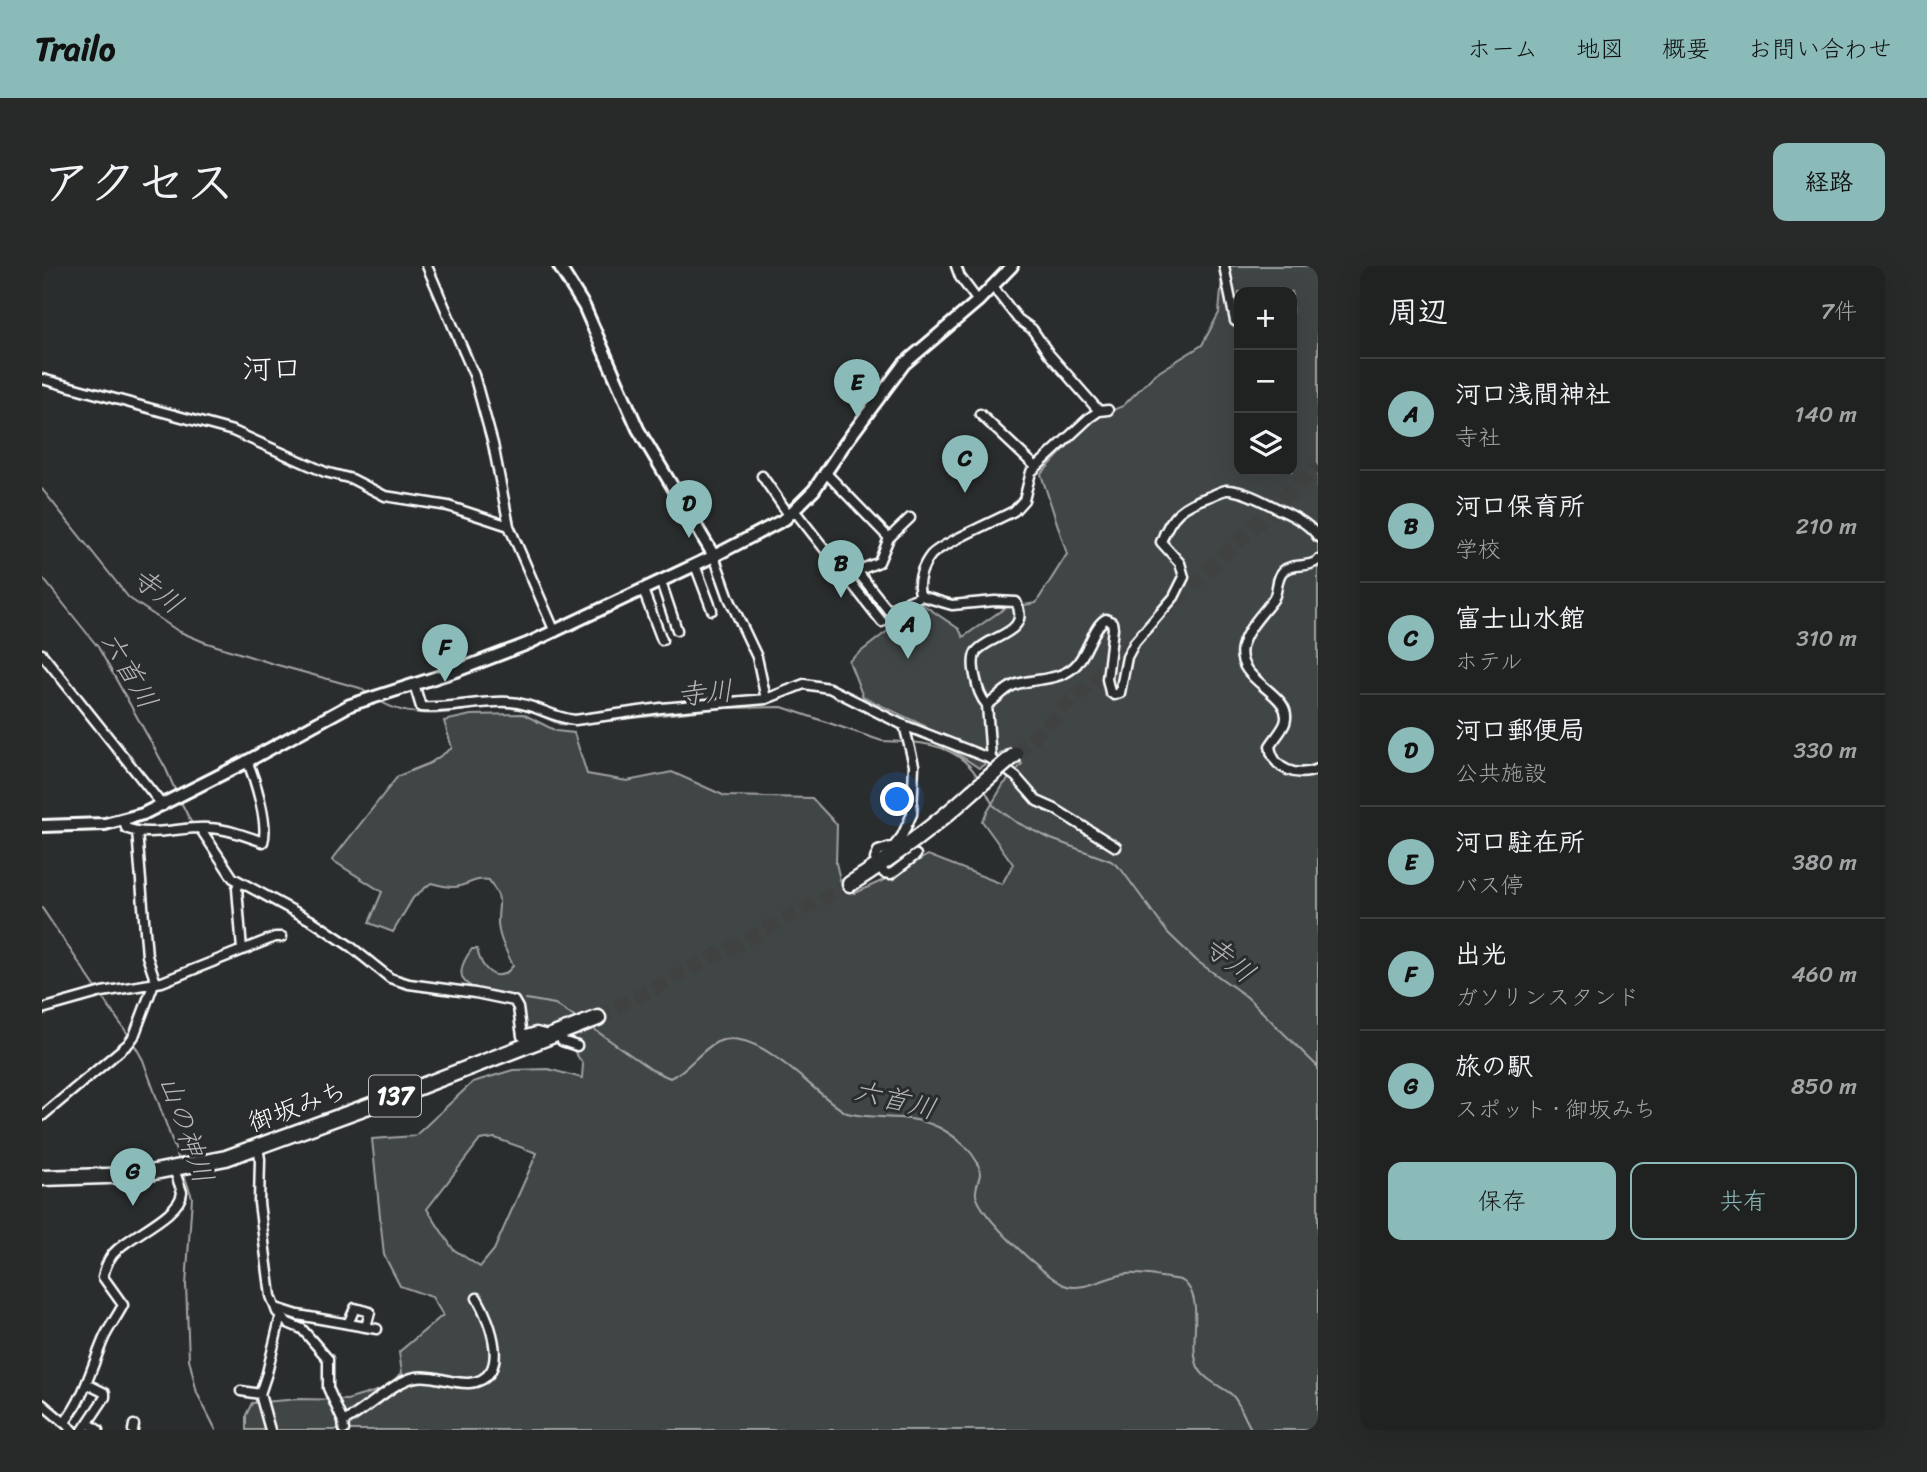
<!DOCTYPE html>
<html lang="ja">
<head>
<meta charset="utf-8">
<style>
	body { margin:0; font-family:Sriracha,"Klee One",sans-serif; background:#282a2a; color:#f1f3f6 }
	.controls { position:absolute; right:21px; top:21px; display:grid; overflow:hidden; border-radius:14px; box-shadow:0 7px 28px #0002 }
	.controls button { width:63px; height:63px; display:grid; place-items:center; padding:0; border:0; border-bottom:2px solid #3d3f40; background:#202222; color:#f1f3f6; font:35px sans-serif }
	.you { position:absolute; left:856px; top:534px; width:24px; height:24px; margin:-18px; border:5px solid #fff; border-radius:50%; background:#1a73e8; box-shadow:0 0 0 10px #1a73e833 }
	.badge { display:grid; place-items:center; width:46px; height:46px; border-radius:50%; background:#8bbbb9; color:#111; font-size:23px; font-weight:700 }
	.pin { position:absolute; translate:-50% -58px; filter:drop-shadow(0 2px 4px #0008) }
	.pin::after { content:''; position:absolute; top:37px; width:24px; height:21px; background:inherit; clip-path:polygon(0 0,100% 0,50% 100%) }
	.list { margin:0; padding:0; list-style:none }
	h2 { display:flex; justify-content:space-between; align-items:center; height:91px; margin:0; padding:0 28px; font-size:30px }
	h2 small { font-size:23px; font-weight:400; color:#a2a4a5 }
	.list li { display:grid; grid-template-columns:46px 1fr auto; gap:21px; align-items:center; box-sizing:border-box; height:112px; padding:0 28px; border-top:2px solid #3d3f40 }
	.list b { display:block; font-size:26px; white-space:nowrap }
	.list p { margin:0; font-size:23px; white-space:nowrap; color:#a2a4a5 }
	.list em { font-size:23px; font-style:normal; color:#a2a4a5 }
	.actions { display:flex; gap:14px; padding:21px 28px }
	.actions a { flex:1; padding:16px 0; border:2px solid #8bbbb9; border-radius:14px; text-align:center; font-size:24px; color:#8bbbb9 }
	.actions .main { background:#8bbbb9; color:#111 }
	.icon { flex:none; width:38px; height:38px; fill:none; stroke:currentColor; stroke-width:2; stroke-linecap:round; stroke-linejoin:round }
	.map { position:relative; flex:none; width:1276px; height:1164px; overflow:hidden; border-radius:14px }
	header { display:flex; align-items:center; gap:42px; box-sizing:border-box; height:98px; padding:0 35px; background:#8bbbb9; color:#111 }
	header strong { font-size:33px }
	nav { display:flex; gap:38px; margin-inline-start:auto; font-size:24px }
	.intro { display:flex; align-items:center; justify-content:space-between; box-sizing:border-box; height:168px; padding:0 42px }
	h1 { margin:0; font-size:49px }
	.button { padding:18px 32px; border-radius:14px; background:#8bbbb9; color:#111; font-size:24px; font-weight:700 }
	main { display:flex; gap:42px; padding:0 42px }
	aside { flex:1; background:#202222; border-radius:14px; box-shadow:0 7px 28px #0002 }
	.map>svg:first-child { display:block }
</style>
</head>
<body>
<header>
<strong>Trailo</strong>
<nav><a>ホーム</a><a>地図</a><a>概要</a><a>お問い合わせ</a></nav>
</header>
<div class="intro"><h1>アクセス</h1><a class="button">経路</a></div>
<main>
<div class="map">
<svg width="1276" height="1164" viewBox="0 0 1276 1164">
	<rect width="100%" height="100%" fill="#2a2d2e"/>
	<filter id="ink" filterUnits="userSpaceOnUse"><feTurbulence type="fractalNoise" baseFrequency=".0143" numOctaves="2"/><feDisplacementMap in="SourceGraphic" scale="14" xChannelSelector="R" yChannelSelector="G"/><feConvolveMatrix kernelMatrix="1 2 1 2 8 2 1 2 1" color-interpolation-filters="sRGB"/></filter>
	<g filter="url(#ink)">
		<!-- green -->
		<path fill="#414445" stroke="#a0a2a2" stroke-width="2" fill-rule="evenodd" d="M1181,0H1276V1164H204V1149L210,1137L257,1133L305,1134L341,1123L360,1107L357,1086L401,1049L390,1031L358,1020L342,989L330,873L373,870L431,816L471,804L506,803L540,812L541,798L523,772L558,758L505,765H484L480,738L476,731C446,726 398,725 430,683H435C439,702 454,721 471,700C465,686 456,671 456,656C456,632 462,637 447,614C435,612 429,617 418,620C409,623 398,619 389,617L371,632L351,666L327,657L340,626L290,594L356,510L388,497L410,482L402,455L429,449L481,448L514,465L532,467L545,508L585,515L630,506L683,530L770,532L795,559L794,597L799,618L813,627L844,613L886,589L960,618L971,598L940,555L961,519L980,498L967,482L937,502L901,478L883,460L821,431L807,395L880,338L917,363L921,371L963,342L994,337L1025,288L999,208L1053,151L1081,140L1112,109L1160,79L1177,47ZM1197,26H1250V205H1197ZM453,872L495,887L452,984L438,1001L411,983L385,943L438,874Z"/>
		<g fill="none" stroke-linecap="round" stroke-linejoin="round">
			<!-- stream -->
			<path stroke="#a6a7a7" stroke-width="2" d="M0,223L87,332L136,365L162,376L232,398L318,422L328,429
				M0,311L56,381L124,503L133,524
				M336,434C368,455 409,447 446,440
				M458,440L487,445L518,458L527,459L684,442L740,441L840,475L863,476
				M868,476C897,478 922,487 937,513
				M943,524L951,539L974,556L1009,573L1069,595L1079,603L1125,666L1155,695L1205,731L1276,801
				M139,536L150,558
				M154,566L179,601
				M0,642L56,725
				M269,658L284,669
				M343,713C362,727 403,727 426,730
				M59,730L88,771
				M484,733L513,738L534,752
				M553,764L610,804L628,812C647,804 657,785 675,776C715,757 772,829 805,847C836,855 866,846 898,862C913,870 938,889 938,908C937,915 933,922 934,929C939,951 1001,1009 1022,1019C1040,1027 1065,1010 1084,1008C1098,1007 1112,1010 1126,1012C1133,1013 1141,1013 1145,1019C1162,1039 1146,1078 1156,1101C1162,1114 1179,1120 1189,1128C1199,1137 1202,1153 1210,1164
				M91,776L101,794L137,894
				M141,906L150,931L144,1019L147,1093L155,1127L174,1164"/>
			<!-- trunk-tunnel -->
			<path stroke="#3f4243" stroke-width="14" stroke-dasharray="14 7" stroke-linecap="butt" d="M1119,349L1276,200
				M974,488L1100,368
				M556,752L808,618"/>
			<defs>
				<path id="minor" d="M385,0L432,109L451,178L467,260L513,366
					M914,0L918,11L936,35
					M1182,0L1193,55L1197,57
					M951,21L976,53L990,63L1007,88L1057,145
					M0,113L191,165L283,206L310,213L343,230L406,240L467,260
					M938,148L994,201
					M784,207L847,272
					M720,210L747,249
					M752,244L840,356
					M672,290L687,332L715,391L724,433
					M1276,294C1266,303 1251,296 1241,305C1233,313 1237,327 1230,335C1219,349 1204,364 1200,381C1192,416 1253,427 1243,457C1240,465 1232,473 1228,480C1231,504 1255,512 1276,503
					M653,299L670,344
					M798,303L813,306L837,296L847,272L868,252
					M815,305L846,344L879,330L910,339L953,335L974,336C990,368 947,369 934,386C930,393 932,406 934,414C936,423 938,431 945,439
					M619,316L635,364
					M601,324L620,374
					M879,330C873,318 881,299 889,289C899,278 955,254 972,245L982,234L989,206L1047,152L1057,145L1066,144
					M0,388L121,540
					M372,418L379,441C409,443 439,434 468,436C491,437 510,452 533,454L619,442L724,433L762,418L787,422L859,458L949,493L974,511L995,535L1013,543L1074,581
					M862,459L872,499L870,548L860,570L852,580L836,585L833,593L842,607L849,608L874,589
					M949,493L945,439C956,433 962,422 975,418C994,412 1016,415 1032,401C1045,390 1051,359 1064,353L1070,356L1071,362L1065,413L1068,426L1072,429L1078,427L1085,391L1093,376L1132,331L1142,311L1138,297L1119,276C1129,248 1141,239 1169,230C1173,228 1180,225 1184,224C1199,223 1223,236 1236,243C1250,249 1268,258 1276,271
					M82,554L84,562C106,572 142,560 167,562C186,563 204,570 221,576C227,558 213,513 205,495
					M158,562L191,612L272,656L308,680L348,712L367,718L433,727L472,735L476,742L480,770L494,766L502,768
					M95,565L105,690L114,717
					M197,617L195,622L200,684
					M0,743L60,726L120,716L233,671H240
					M520,775L535,780
					M0,850L86,778L92,770L112,717
					M216,881L218,893L217,937L229,1030L235,1046L246,1057L260,1063L286,1093V1122L301,1156L302,1164
					M234,1042L256,1049L335,1063
					M306,1058L313,1042L328,1046L324,1061
					M199,1125L218,1128L225,1107L239,1049
					M218,1128L228,1164
					M0,1138L31,1164
					M23,1156C43,1130 49,1102 62,1072C67,1061 75,1051 81,1039L61,1011C63,1001 67,990 76,983C91,968 139,948 140,926L132,903
					M301,1156C324,1145 351,1115 374,1111C391,1108 409,1118 427,1117C471,1113 448,1054 435,1032
					M46,1157L56,1164
					M41,1164L63,1131V1127L45,1118
					M91,1164L92,1159"/>
				<path id="tertiary" d="M517,0L542,40L596,163L672,290
					M0,560L63,558L101,548L202,497L308,439L414,405L485,378L672,290L743,253L772,224L802,179L862,98L936,35L970,0"/>
				<path id="trunk" d="M808,618C851,591 892,561 930,526
					M0,912L97,909L184,892L346,833L556,752"/>
			</defs>
			<!-- minor casing -->
			<use href="#minor" stroke="#fff" stroke-width="13"/>
			<!-- tertiary casing -->
			<use href="#tertiary" stroke="#fff" stroke-width="16"/>
			<!-- trunk casing -->
			<use href="#trunk" stroke="#fff" stroke-width="19"/>
			<!-- minor -->
			<use href="#minor" stroke="#2a2d2e" stroke-width="8"/>
			<!-- tertiary -->
			<use href="#tertiary" stroke="#2a2d2e" stroke-width="10"/>
			<!-- trunk -->
			<use href="#trunk" stroke="#2a2d2e" stroke-width="14"/>
			<defs>
				<path id="trunk-bridge" d="M930,526L974,488"/>
			</defs>
			<!-- trunk-bridge casing -->
			<use href="#trunk-bridge" stroke="#fff" stroke-width="19" stroke-linecap="butt"/>
			<!-- trunk-bridge -->
			<use href="#trunk-bridge" stroke="#2a2d2e" stroke-width="14"/>
		</g>
	</g>
	<g text-anchor="middle" stroke-width="6" stroke-linejoin="round" paint-order="stroke">
		<!-- shield labels -->
		<rect fill="#2a2d2e" stroke="#bfc0c0" stroke-width="2" x="327" y="809.5" width="52" height="41" rx="5"/>
		<g font-size="24" font-weight="bold" fill="#fff">
			<text x="353" y="838">137</text>
		</g>
		<!-- street labels -->
		<g font-size="26" fill="#fff" stroke="#2a2d2e">
			<text transform="translate(255 840) rotate(-20)" y="9">御坂みち</text>
		</g>
		<!-- water labels -->
		<g font-size="28" font-style="italic" fill="#b4b6b6" stroke="#2a2d2e">
			<text transform="translate(116 324) rotate(38)" y="10">寺川</text>
			<text transform="translate(88 404) rotate(60)" y="10">六首川</text>
			<text transform="translate(663 426) rotate(-5)" y="10">寺川</text>
			<text transform="translate(1188 693) rotate(39)" y="10">寺川</text>
			<text transform="translate(853 833) rotate(14)" y="10">六首川</text>
			<text transform="translate(145 863) rotate(71)" y="10">山の神川</text>
		</g>
		<!-- quarter labels -->
		<g font-size="30" fill="#fff" stroke="#2a2d2e">
			<text x="230" y="113">河口</text>
		</g>
	</g>
</svg>
<div class="controls">
<button>+</button>
<button>−</button>
<button><svg class="icon" aria-label="layers" viewBox="0 0 24 24"><path d="M12 4l9 5-9 5-9-5zM3 14l9 5 9-5"/></svg></button>
</div>
<div class="you"></div>
<div class="pin badge" style="left:866px;top:393px">A</div>
<div class="pin badge" style="left:799px;top:332px">B</div>
<div class="pin badge" style="left:923px;top:227px">C</div>
<div class="pin badge" style="left:647px;top:272px">D</div>
<div class="pin badge" style="left:815px;top:151px">E</div>
<div class="pin badge" style="left:403px;top:416px">F</div>
<div class="pin badge" style="left:91px;top:940px">G</div>
</div>
<aside>
<h2>周辺<small>7件</small></h2>
<ul class="list">
<li><span class="badge">A</span><div><b>河口浅間神社</b><p>寺社</p></div><em>140 m</em></li>
<li><span class="badge">B</span><div><b>河口保育所</b><p>学校</p></div><em>210 m</em></li>
<li><span class="badge">C</span><div><b>富士山水館</b><p>ホテル</p></div><em>310 m</em></li>
<li><span class="badge">D</span><div><b>河口郵便局</b><p>公共施設</p></div><em>330 m</em></li>
<li><span class="badge">E</span><div><b>河口駐在所</b><p>バス停</p></div><em>380 m</em></li>
<li><span class="badge">F</span><div><b>出光</b><p>ガソリンスタンド</p></div><em>460 m</em></li>
<li><span class="badge">G</span><div><b>旅の駅</b><p>スポット · 御坂みち</p></div><em>850 m</em></li>
</ul>
<div class="actions"><a class="main">保存</a><a>共有</a></div>
</aside>
</main>
</body>
</html>
